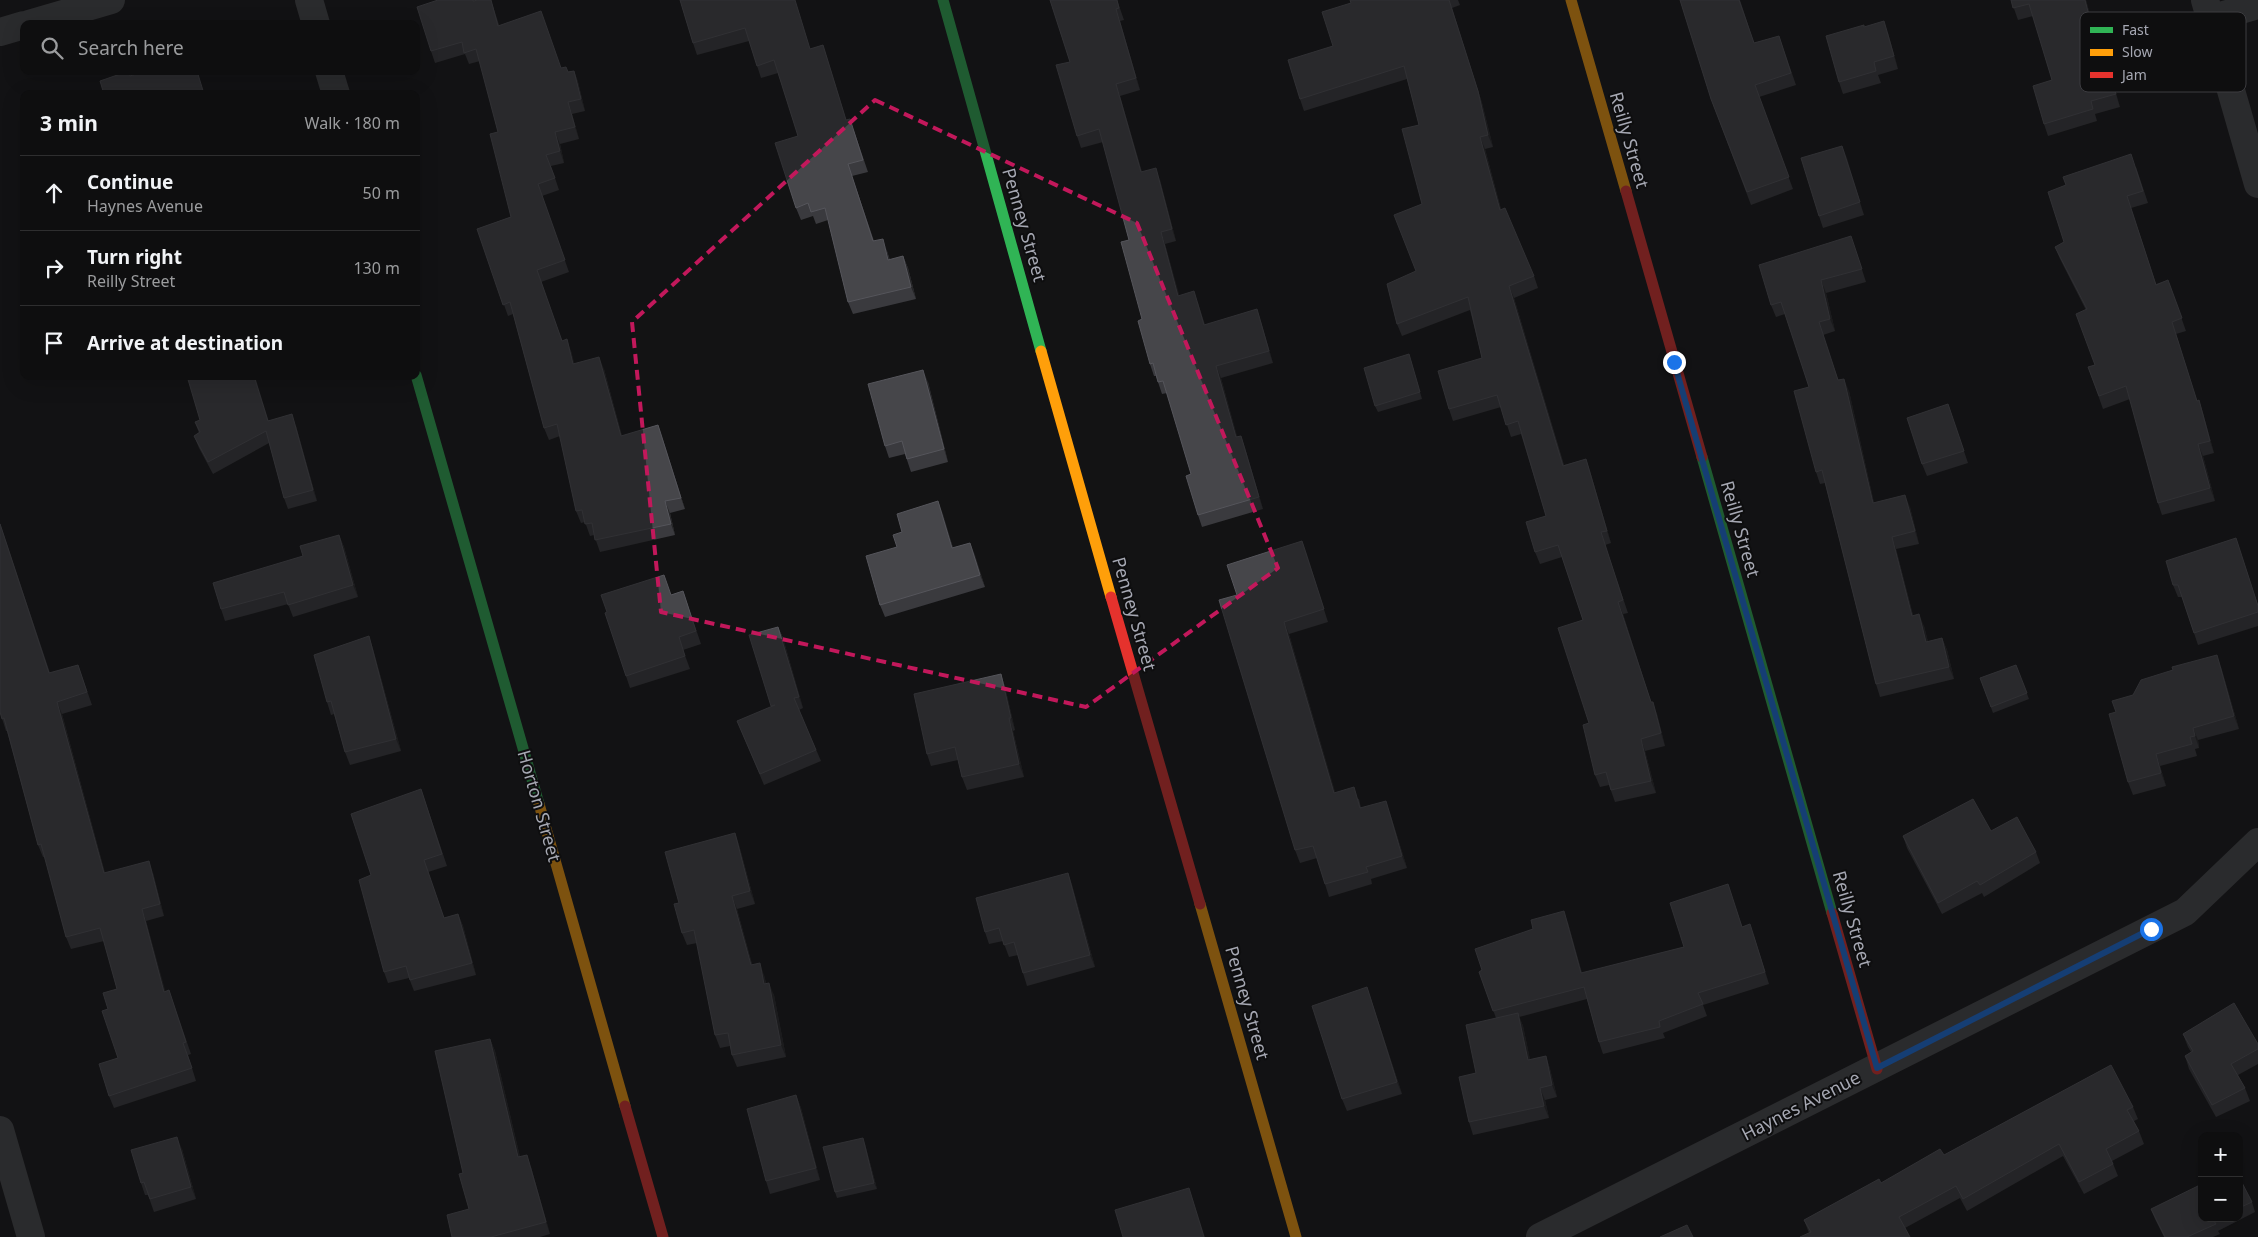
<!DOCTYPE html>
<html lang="en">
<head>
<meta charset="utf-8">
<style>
	body { margin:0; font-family:"Noto Sans",sans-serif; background:#1c1c1d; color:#f1f3f6 }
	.controls { position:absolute; right:15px; bottom:15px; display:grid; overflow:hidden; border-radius:10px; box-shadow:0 5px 20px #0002 }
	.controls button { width:45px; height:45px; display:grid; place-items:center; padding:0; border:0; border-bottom:1px solid #2e2e2f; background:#0e0e0f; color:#f1f3f6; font:25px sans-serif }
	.stop { position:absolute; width:15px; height:15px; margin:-11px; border:4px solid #1a73e8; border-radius:50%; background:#fff }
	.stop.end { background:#1a73e8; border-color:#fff; box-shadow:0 1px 5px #0008 }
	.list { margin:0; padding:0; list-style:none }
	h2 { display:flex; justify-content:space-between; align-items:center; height:65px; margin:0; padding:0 20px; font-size:21px }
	h2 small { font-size:16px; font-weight:400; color:#9b9c9e }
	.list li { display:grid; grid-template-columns:32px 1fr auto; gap:15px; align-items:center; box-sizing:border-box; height:75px; padding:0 20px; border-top:1px solid #2e2e2f }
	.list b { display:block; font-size:19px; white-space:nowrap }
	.list p { margin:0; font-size:16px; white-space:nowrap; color:#9b9c9e }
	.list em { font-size:16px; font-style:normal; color:#9b9c9e }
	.icon { flex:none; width:28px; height:28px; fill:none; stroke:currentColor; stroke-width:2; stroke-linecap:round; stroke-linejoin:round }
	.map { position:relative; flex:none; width:2258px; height:1237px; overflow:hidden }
	.search { position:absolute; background:#0e0e0f; box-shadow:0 5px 20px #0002; left:20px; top:20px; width:400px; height:55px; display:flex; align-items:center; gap:12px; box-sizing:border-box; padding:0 18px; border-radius:10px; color:#9b9c9e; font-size:19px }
	.panel { position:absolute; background:#0e0e0f; box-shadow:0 5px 20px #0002; left:20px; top:90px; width:400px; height:290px; border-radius:10px }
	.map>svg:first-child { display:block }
</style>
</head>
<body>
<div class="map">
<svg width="2258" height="1237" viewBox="0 0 2258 1237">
	<rect width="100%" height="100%" fill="#131314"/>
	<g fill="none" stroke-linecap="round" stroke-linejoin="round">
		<!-- street -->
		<path stroke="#48494c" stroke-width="28" d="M309,0L316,24
			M2205,0L2258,184
			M2210,19L2258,5
			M29,24L111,0
			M0,32L24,25
			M329,71L336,94
			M0,1130L31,1237
			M1540,1237L2185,912L2258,842"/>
		<!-- fast -->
		<path stroke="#30b455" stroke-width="11" d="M943,0L1041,351
			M416,375L539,804
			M1702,457L1832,913"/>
		<!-- slow -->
		<path stroke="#ff9f0a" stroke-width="11" d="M1571,0L1626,191
			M1041,351L1111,597
			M539,804L625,1106
			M1200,904L1296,1237"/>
		<!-- jam -->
		<path stroke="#e5322d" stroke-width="11" d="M1626,191L1702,457
			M1111,597L1200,904
			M1832,913L1877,1069
			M625,1106L663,1237"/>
	</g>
	<!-- wall -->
	<path fill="#3a3a3e" d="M438,0H474V1L491,0L499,25L561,68L568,72L574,71L578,82L585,111L572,114L579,139L560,144L564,163L551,166L559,190L542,196L569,272L541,282L562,341L571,351L574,364L604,369L622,436L658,425L685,509L670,513L675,535L600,552L594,535L590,536L585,522L581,523L576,511L560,436L549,440L544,428L513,314L508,316L477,229L511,217L498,132L480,61L469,64L465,54L435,63L431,51Z
		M680,0L811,49L823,45L846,120L854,131L868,172L852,176L874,241L887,251L890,260L903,256L908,268L916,299L853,314L848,302L828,220L816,224L813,216L801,220L796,208L798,136L778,73L761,78L749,41L697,55L693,43Z
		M1050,0H1117L1124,20L1120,21L1140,90L1120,96L1142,172L1160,180L1176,241L1165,244L1179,296L1198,303L1205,325L1261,322L1273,363L1221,378L1237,437L1241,436L1245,448L1263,509L1202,527L1198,515L1191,474L1167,393L1162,394L1156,376H1154L1150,364L1129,240L1103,142L1081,148L1077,136L1070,62Z
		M1350,0H1458L1460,5L1452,8L1482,103L1493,147L1485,149L1501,209L1534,276L1538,288L1514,298L1564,465L1586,459L1590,471L1611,543L1605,545L1628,613L1623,614L1651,702L1657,714L1665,746L1645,751L1656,793L1615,802L1609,785L1600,787L1595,775L1589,723L1583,620L1562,557L1540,564L1535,552L1546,516L1521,434L1511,437L1501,407L1453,421L1449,409L1482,358L1470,310L1402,336L1397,324L1416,271L1422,204L1419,125L1407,79L1304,111L1300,99L1333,46L1351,3Z
		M1680,0H1740L1754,43L1779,36L1796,85L1759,97L1793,189L1751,205L1711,99Z
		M2011,0H2086L2095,34H2098L2102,46L2120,107L2095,114L2097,121L2048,136L2044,124L2052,80L2033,16L2018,20Z
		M1864,27L1888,33L1898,69L1878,75L1881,83L1843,94L1839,82Z
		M1842,146L1864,215L1823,228L1819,216Z
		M2136,167L2148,203L2131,208L2156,284L2168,280L2186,331L2176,334L2197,401L2199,400L2203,413L2214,453L2203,456L2215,501L2162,515L2158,503L2130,399L2103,409L2088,367L2095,365L2086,310L2060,259L2055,247L2064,242Z
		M1855,248L1866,282L1826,293L1835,331L1823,335L1838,380L1849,391L1874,503L1910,507L1919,544L1896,549L1913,615L1924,626L1928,642L1942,638L1947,650L1954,679L1880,697L1876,684L1825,483L1820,484L1816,472L1809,387L1785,314L1776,317L1771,305Z
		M1411,361L1422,399L1378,412L1375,406Z
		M928,382L948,462L911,472L905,454L889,458L885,446Z
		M1948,404L1968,463L1927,476L1922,464Z
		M268,420L296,426L317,501L288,509L284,498L269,443L213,474L199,448L194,436L199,433L195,422Z
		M938,501L953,548L970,543L985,587L885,617L880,605L897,547L902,532Z
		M0,523L50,673L78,665L92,705L62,714L105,873H153L164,916L146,921L165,992L169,990L191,1054L188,1055L196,1081L114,1108L109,1096L118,1058L108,1009L117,989L104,941L71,949L66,937L45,857H43L38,845L7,731H6L0,712Z
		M339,535L344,547L358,597L293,617L288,604L225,621L221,609L303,556Z
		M2236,538L2258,605V626L2198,645L2182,597H2178L2173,585Z
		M1302,541L1328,622L1289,634L1335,793L1359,799L1361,808L1390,813L1407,868L1371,879L1372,884L1329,897L1317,858L1300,863L1295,850L1237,595Z
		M683,591L701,644L683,650L690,669L630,688L626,676L671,595Z
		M778,627L783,638L803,708L799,710L821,761L764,785L737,721L771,707Z
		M369,636L373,649L401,751L350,765L345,752L334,714L331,715L327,702Z
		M2016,665L2029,699L1993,713L1980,678Z
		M2221,667L2239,729L2198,740L2199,748L2195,749L2197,756L2160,766L2166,786L2133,795L2128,782L2133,695Z
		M1001,674L1005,687L1015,730L1013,731L1024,777L967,790L962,777L958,760L931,766L927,754Z
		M421,789L447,866L428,872L444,918L458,914L463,926L476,975L414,991L409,978L388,983L384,972L371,875Z
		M1991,831L2036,852L2040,863L1984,897L1982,893L1942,914L1907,848L1903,836Z
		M735,833L739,845L755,904L737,909L752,964L764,975L766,983L774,995L786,1057L737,1067L732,1055L730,1046L720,1048L715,1035L697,943L687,945L682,933L679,903Z
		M1068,873L1072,885L1095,967L1027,986L1023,973L1018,955L1009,957L1003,941L989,944L985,932Z
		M1728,884L1742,927L1754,936L1769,984L1703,1005L1707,1016L1663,1033L1665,1038L1603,1054L1599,1042L1587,999L1519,1017L1523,1026L1530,1060L1546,1056L1550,1069L1557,1097L1545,1100L1549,1118L1473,1135L1469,1122L1476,1073L1496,1018L1479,972L1533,929L1568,923L1582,973L1684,947Z
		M1367,987L1402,1094L1347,1111L1342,1099Z
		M2183,1034L2258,1044V1064L2238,1075L2245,1088L2250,1101L2216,1117L2189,1069L2185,1056L2191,1052L2188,1047Z
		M490,1039L495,1051L520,1157L531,1167L550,1234L540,1237H452L469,1209L463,1173Z
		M796,1095L801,1108L820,1180L770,1194L766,1181Z
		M2133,1107L2138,1119L2134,1121L2139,1131L2144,1144L2112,1161L2118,1176L2084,1194L2063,1156L1967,1211L1960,1198L1905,1228L1809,1233L1804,1220L1881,1183L1944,1155Z
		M865,1144L877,1189L837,1198L835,1192Z
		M182,1149L196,1199L154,1212L148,1195H145L141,1183Z
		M2239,1177L2252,1202L2255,1212L2218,1231L2220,1234L2213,1237H2164L2155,1219L2151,1209L2202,1218H2239Z"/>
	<!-- shaded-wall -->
	<path fill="#262628" d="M1449,0L1482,103L1493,147L1488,135Z
		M2085,0H2086L2099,47L2094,35Z
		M1116,9L1120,21L1140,90L1136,78Z
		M1884,21L1888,33L1898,69L1894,56Z
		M2098,34L2102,46L2120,107L2116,94Z
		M823,45L827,57L850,132L846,120Z
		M574,71L578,82L585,111L581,99Z
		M1116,84L1120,96L1145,184L1141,172Z
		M568,102L572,114L579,139L575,127Z
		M555,132L560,144L564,163L560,151Z
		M1480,137L1485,149L1504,222L1500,210Z
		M1842,146L1847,158L1864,215L1860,202Z
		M1156,168L1160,180L1176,241L1172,229Z
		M1161,232L1165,244L1183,308L1178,296Z
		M883,239L887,251L893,272L888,260Z
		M903,256L908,268L916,299L911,287Z
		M1821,280L1826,293L1835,331L1830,319Z
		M1509,286L1514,298L1567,478L1563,466Z
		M1194,291L1198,303L1208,337L1204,325Z
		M1257,309L1261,322L1273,363L1269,351Z
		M2172,322L2176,334L2201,413L2197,401Z
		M567,339L571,351L578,376L573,364Z
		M599,357L604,369L625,448L621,436Z
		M1216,366L1221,378L1241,450L1236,437Z
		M923,370L928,382L948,462L944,449Z
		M254,376H255L272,432L268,421Z
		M1844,379L1849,391L1877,516L1873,503Z
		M2199,400L2203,413L2214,453L2210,441Z
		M292,414L296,426L317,501L313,490Z
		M658,425L662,436L685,509L681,498Z
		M1241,436L1245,448L1263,509L1259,497Z
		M2198,444L2203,456L2215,501L2210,488Z
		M1586,459L1590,471L1611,543L1607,531Z
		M1905,495L1910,507L1919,544L1915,531Z
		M665,501L670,513L675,535L671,524Z
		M938,501L943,514L957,561L952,548Z
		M339,535L344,547L358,597L353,585Z
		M1892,537L1896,549L1916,628L1912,616Z
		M1302,541L1307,554L1328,622L1324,609Z
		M970,543L975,555L985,587L980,575Z
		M1618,602L1623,614L1655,715L1651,702Z
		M1919,614L1924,626L1931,654L1926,642Z
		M1284,622L1289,634L1339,805L1334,793Z
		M778,627L783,638L803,708L799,697Z
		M369,636L373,649L401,751L396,739Z
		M1942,638L1947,650L1954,679L1949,667Z
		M2217,655L2221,667L2239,729L2234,716Z
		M1001,674L1005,687L1015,730L1011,718Z
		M57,702L62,714L108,885L104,873Z
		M1653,702L1657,714L1665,746L1661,733Z
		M1009,718L1013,731L1024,777L1019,764Z
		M2193,728L2198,740L2199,748L2195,736Z
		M1641,739L1645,751L1656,793L1651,781Z
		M2156,754L2160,766L2166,786L2161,773Z
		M1386,801L1390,813L1407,868L1402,856Z
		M735,833L739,845L755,904L750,891Z
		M149,861L153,873L164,916L160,904Z
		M1068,873L1072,885L1095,967L1090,955Z
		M732,896L737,909L755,977L751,965Z
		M142,909L146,921L169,1004L164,992Z
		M1564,911L1568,923L1585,985L1581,973Z
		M458,914L463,926L476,975L472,963Z
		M760,963L764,975L769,996L764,984Z
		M769,983L774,995L786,1057L781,1045Z
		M1367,987L1371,999L1402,1094L1397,1082Z
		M1518,1013L1523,1026L1533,1073L1528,1060Z
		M490,1039L495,1051L523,1170L518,1157Z
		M1546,1056L1550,1069L1557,1097L1552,1085Z
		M1540,1088L1545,1100L1549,1118L1544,1106Z
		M796,1095L801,1108L820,1180L816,1168Z
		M177,1137L182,1149L196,1199L191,1187Z
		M863,1138L865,1144L877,1189L874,1183Z
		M527,1155L531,1167L550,1234L546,1222Z
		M1189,1188L1193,1200L1205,1237H1204Z"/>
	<!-- building -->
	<path fill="#46464a" stroke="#55555b" d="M438,0H473V1L478,0H491L498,26L541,11L561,68L566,67L568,72L574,71L581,99L568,102L575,127L555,132L560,151L546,155L555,178L538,184L565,260L537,270L562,341L567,339L573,364L599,357L621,436L658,425L681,498L665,501L671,524L595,540L592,523L585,524L582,510L576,511L557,424L544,428L510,302L503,305L477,229L511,217L490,134L498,132L476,49L464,53L462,42L431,51L417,7Z
		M680,0H795L810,49L823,45L846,120L850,119L863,160L848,164L873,241L883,239L888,260L903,256L911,287L848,302L825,208L811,212L808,203L796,208L775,143L798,136L774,60L757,66L745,28L693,43Z
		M1050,0H1117L1119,8L1116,9L1136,78L1116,84L1141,172L1156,168L1172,229L1161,232L1178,296L1194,291L1204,325L1257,309L1269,351L1216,366L1236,437L1241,436L1259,497L1198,515L1186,476L1191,474L1163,381L1158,382L1153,363L1150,364L1138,321L1142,319L1121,242L1129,240L1099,129L1077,136L1056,65L1070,62Z
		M1350,0H1449L1478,91L1488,135L1480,137L1500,210L1505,208L1534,276L1509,286L1563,466L1586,459L1607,531L1601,532L1623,600L1618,602L1651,702H1653L1661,733L1641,739L1651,781L1611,790L1606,772L1595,775L1583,725L1589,723L1558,628L1583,620L1558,545L1535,552L1526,522L1546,516L1518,421L1506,425L1497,395L1449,409L1438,371L1482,358L1468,297L1397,324L1387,284L1416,271L1394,215L1422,204L1402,129L1419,125L1404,66L1300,99L1288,60L1333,46L1322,12L1351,3Z
		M1680,0H1739L1754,43L1779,36L1791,73L1755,85L1789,177L1747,192L1711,99Z
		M2011,0H2085L2094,35L2098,34L2116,94L2091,101L2093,109L2044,124L2033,86L2052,80L2029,4L2013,8Z
		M1884,21L1894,56L1874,62L1876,71L1839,82L1826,36L1864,25V27Z
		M129,71L130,76L144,71H197L204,94H104L100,81Z
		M1842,146L1860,202L1819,216L1801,158Z
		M2131,154L2143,191L2127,196L2156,285L2168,280L2182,318L2172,322L2197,401L2199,400L2210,441L2198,444L2210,488L2158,503L2126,386L2099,396L2088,367L2095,365L2076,314L2087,309L2055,247L2064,242L2048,192L2066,185L2063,177Z
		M1851,236L1862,269L1821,280L1830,319L1819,322L1838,380L1844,379L1873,503L1905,495L1915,531L1892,537L1912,616L1919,614L1926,642L1942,638L1949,667L1876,684L1822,470L1816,472L1794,391L1809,387L1781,302L1771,305L1759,265Z
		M1409,354L1420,392L1375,406L1364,368Z
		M923,370L944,449L907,459L902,441L885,446L868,384Z
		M187,376H254L268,421L292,414L313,490L284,498L266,431L208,462L194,436L200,432L195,422L200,420Z
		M1948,404L1964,451L1922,464L1907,418Z
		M938,501L952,548L970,543L980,575L880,605L866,556L897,547L893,535L902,532L897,514Z
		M0,524L49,673L78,665L87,692L57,702L104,873L149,861L160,904L142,909L164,992L169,990L186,1042L183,1043L192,1068L109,1096L99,1064L118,1058L102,1011L108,1009L103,993L117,989L100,928L66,937L41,844L38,845L4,718L2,719L0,712Z
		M339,535L353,585L288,605L284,592L221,609L213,583L303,556L300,546Z
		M2236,538L2258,606V612L2194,633L2178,585H2173L2166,561Z
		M1302,541L1324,609L1284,622L1334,793L1354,787L1360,808L1386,801L1402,856L1366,867L1368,872L1325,884L1313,846L1295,850L1219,600L1237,595L1227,565Z
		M664,575L671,595L683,591L696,631L679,637L685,656L626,676L605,613L607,612L601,595Z
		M778,627L799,697L794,698L816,750L760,774L737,721L775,705L771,706L749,635Z
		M369,636L396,739L345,752L331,701L327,702L314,655Z
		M2217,655L2234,716L2193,728L2195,736L2190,737L2192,744L2156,754L2161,773L2128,782L2109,714L2116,712L2112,701L2133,695L2141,680L2173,670L2172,667Z
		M2016,665L2027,693L1991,707L1980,678Z
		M1001,674L1011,718H1009L1019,764L962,777L955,747L927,754L914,694Z
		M421,789L442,854L424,860L444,918L458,914L472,963L410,980L406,966L384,972L359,880L371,875L351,814Z
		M1973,799L1991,831L2017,817L2036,852L1980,885L1977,881L1938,903L1903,836Z
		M735,833L750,891L732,896L751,965L760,963L764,984L769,983L781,1045L732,1055L728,1033L715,1035L694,930L682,933L674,904L679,903L665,852Z
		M1068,873L1090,955L1023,973L1014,942L1004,945L999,928L985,932L976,898Z
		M1728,884L1742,927L1750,924L1765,972L1698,993L1703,1004L1659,1021L1660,1027L1599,1042L1584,987L1493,1011L1479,972L1482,970L1475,949L1533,929L1531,920L1564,911L1581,973L1684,947L1670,903Z
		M1367,987L1397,1082L1342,1099L1312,1006Z
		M2234,1003L2258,1044V1049L2231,1064L2245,1088L2212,1105L2185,1056L2193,1051L2183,1034Z
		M1518,1013L1528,1060L1546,1056L1552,1085L1540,1088L1544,1106L1469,1122L1459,1077L1476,1073L1466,1025Z
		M490,1039L518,1157L527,1155L546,1222L491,1237H452L447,1215L469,1209L459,1174L463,1173L435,1051Z
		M2111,1065L2133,1107L2127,1110L2139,1131L2106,1149L2113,1164L2079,1182L2059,1144L1963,1199L1956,1186L1899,1217L1910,1237H1800L1811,1232L1804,1220L1879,1179L1881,1183L1940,1149L1944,1155Z
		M796,1095L816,1168L766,1181L747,1109Z
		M177,1137L191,1187L150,1199L144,1182L141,1183L131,1150Z
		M863,1138L874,1183L835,1192L823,1147Z
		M2239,1177L2252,1202L2239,1208Z
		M2202,1184V1218H2219L2214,1221L2216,1224L2187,1237H2165L2151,1209Z
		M1189,1188L1204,1237H1123L1115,1210Z
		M1687,1225L1693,1237H1660Z"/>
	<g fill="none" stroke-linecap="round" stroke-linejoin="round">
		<!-- route -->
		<path stroke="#1a73e8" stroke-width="6" d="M1674,362L1877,1068L2151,929"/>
	</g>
	<!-- marked area -->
	<path d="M0 0H2258V1237H0ZM875,100L1137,223L1278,568L1086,707L661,612L632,322Z" fill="#131314" fill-opacity=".55" fill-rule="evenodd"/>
	<path fill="none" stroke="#c2185b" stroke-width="4" stroke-dasharray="10 6" stroke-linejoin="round" d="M875,100L1137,223L1278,568L1086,707L661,612L632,322Z"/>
	<g text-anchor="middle" stroke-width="4" stroke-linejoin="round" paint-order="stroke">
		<!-- street labels -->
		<g font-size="18" fill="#a6a8b3" stroke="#0e0e0f">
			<text transform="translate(1629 140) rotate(74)" y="6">Reilly Street</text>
			<text transform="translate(1024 225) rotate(74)" y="6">Penney Street</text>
			<text transform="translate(1740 529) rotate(74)" y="6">Reilly Street</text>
			<text transform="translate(1134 614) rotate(74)" y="6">Penney Street</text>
			<text transform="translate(539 806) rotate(74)" y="6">Horton Street</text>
			<text transform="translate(1852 919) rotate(74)" y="6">Reilly Street</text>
			<text transform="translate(1247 1003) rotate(74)" y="6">Penney Street</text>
			<text transform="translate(1801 1106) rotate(-27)" y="6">Haynes Avenue</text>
		</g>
	</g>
	<!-- legend -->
	<rect x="2080" y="12" width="166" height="80" rx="8" fill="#0e0e0f" stroke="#3c3c40" stroke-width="1"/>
	<rect x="2090" y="27" width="23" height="6" fill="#30b455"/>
	<rect x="2090" y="49" width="23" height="7" fill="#ff9f0a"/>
	<rect x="2090" y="72" width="23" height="6" fill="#e5322d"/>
	<g font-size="14" fill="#a6a8b3">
		<text x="2122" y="35">Fast</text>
		<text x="2122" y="57">Slow</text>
		<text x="2122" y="80">Jam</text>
	</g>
</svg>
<div class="controls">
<button>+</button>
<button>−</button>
</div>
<div class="stop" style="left:2151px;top:929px"></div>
<div class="stop end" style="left:1674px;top:362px"></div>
<div class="search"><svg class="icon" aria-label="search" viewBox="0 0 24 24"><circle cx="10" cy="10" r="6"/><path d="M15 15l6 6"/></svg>Search here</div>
<section class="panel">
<h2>3 min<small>Walk · 180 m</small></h2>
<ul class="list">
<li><svg class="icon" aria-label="ahead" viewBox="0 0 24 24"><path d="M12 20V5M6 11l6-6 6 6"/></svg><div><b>Continue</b><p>Haynes Avenue</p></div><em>50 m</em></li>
<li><svg class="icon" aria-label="right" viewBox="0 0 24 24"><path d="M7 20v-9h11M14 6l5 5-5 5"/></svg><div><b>Turn right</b><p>Reilly Street</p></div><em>130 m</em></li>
<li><svg class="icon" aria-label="arrive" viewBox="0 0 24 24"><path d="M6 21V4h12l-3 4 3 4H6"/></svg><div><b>Arrive at destination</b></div></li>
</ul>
</section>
</div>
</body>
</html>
